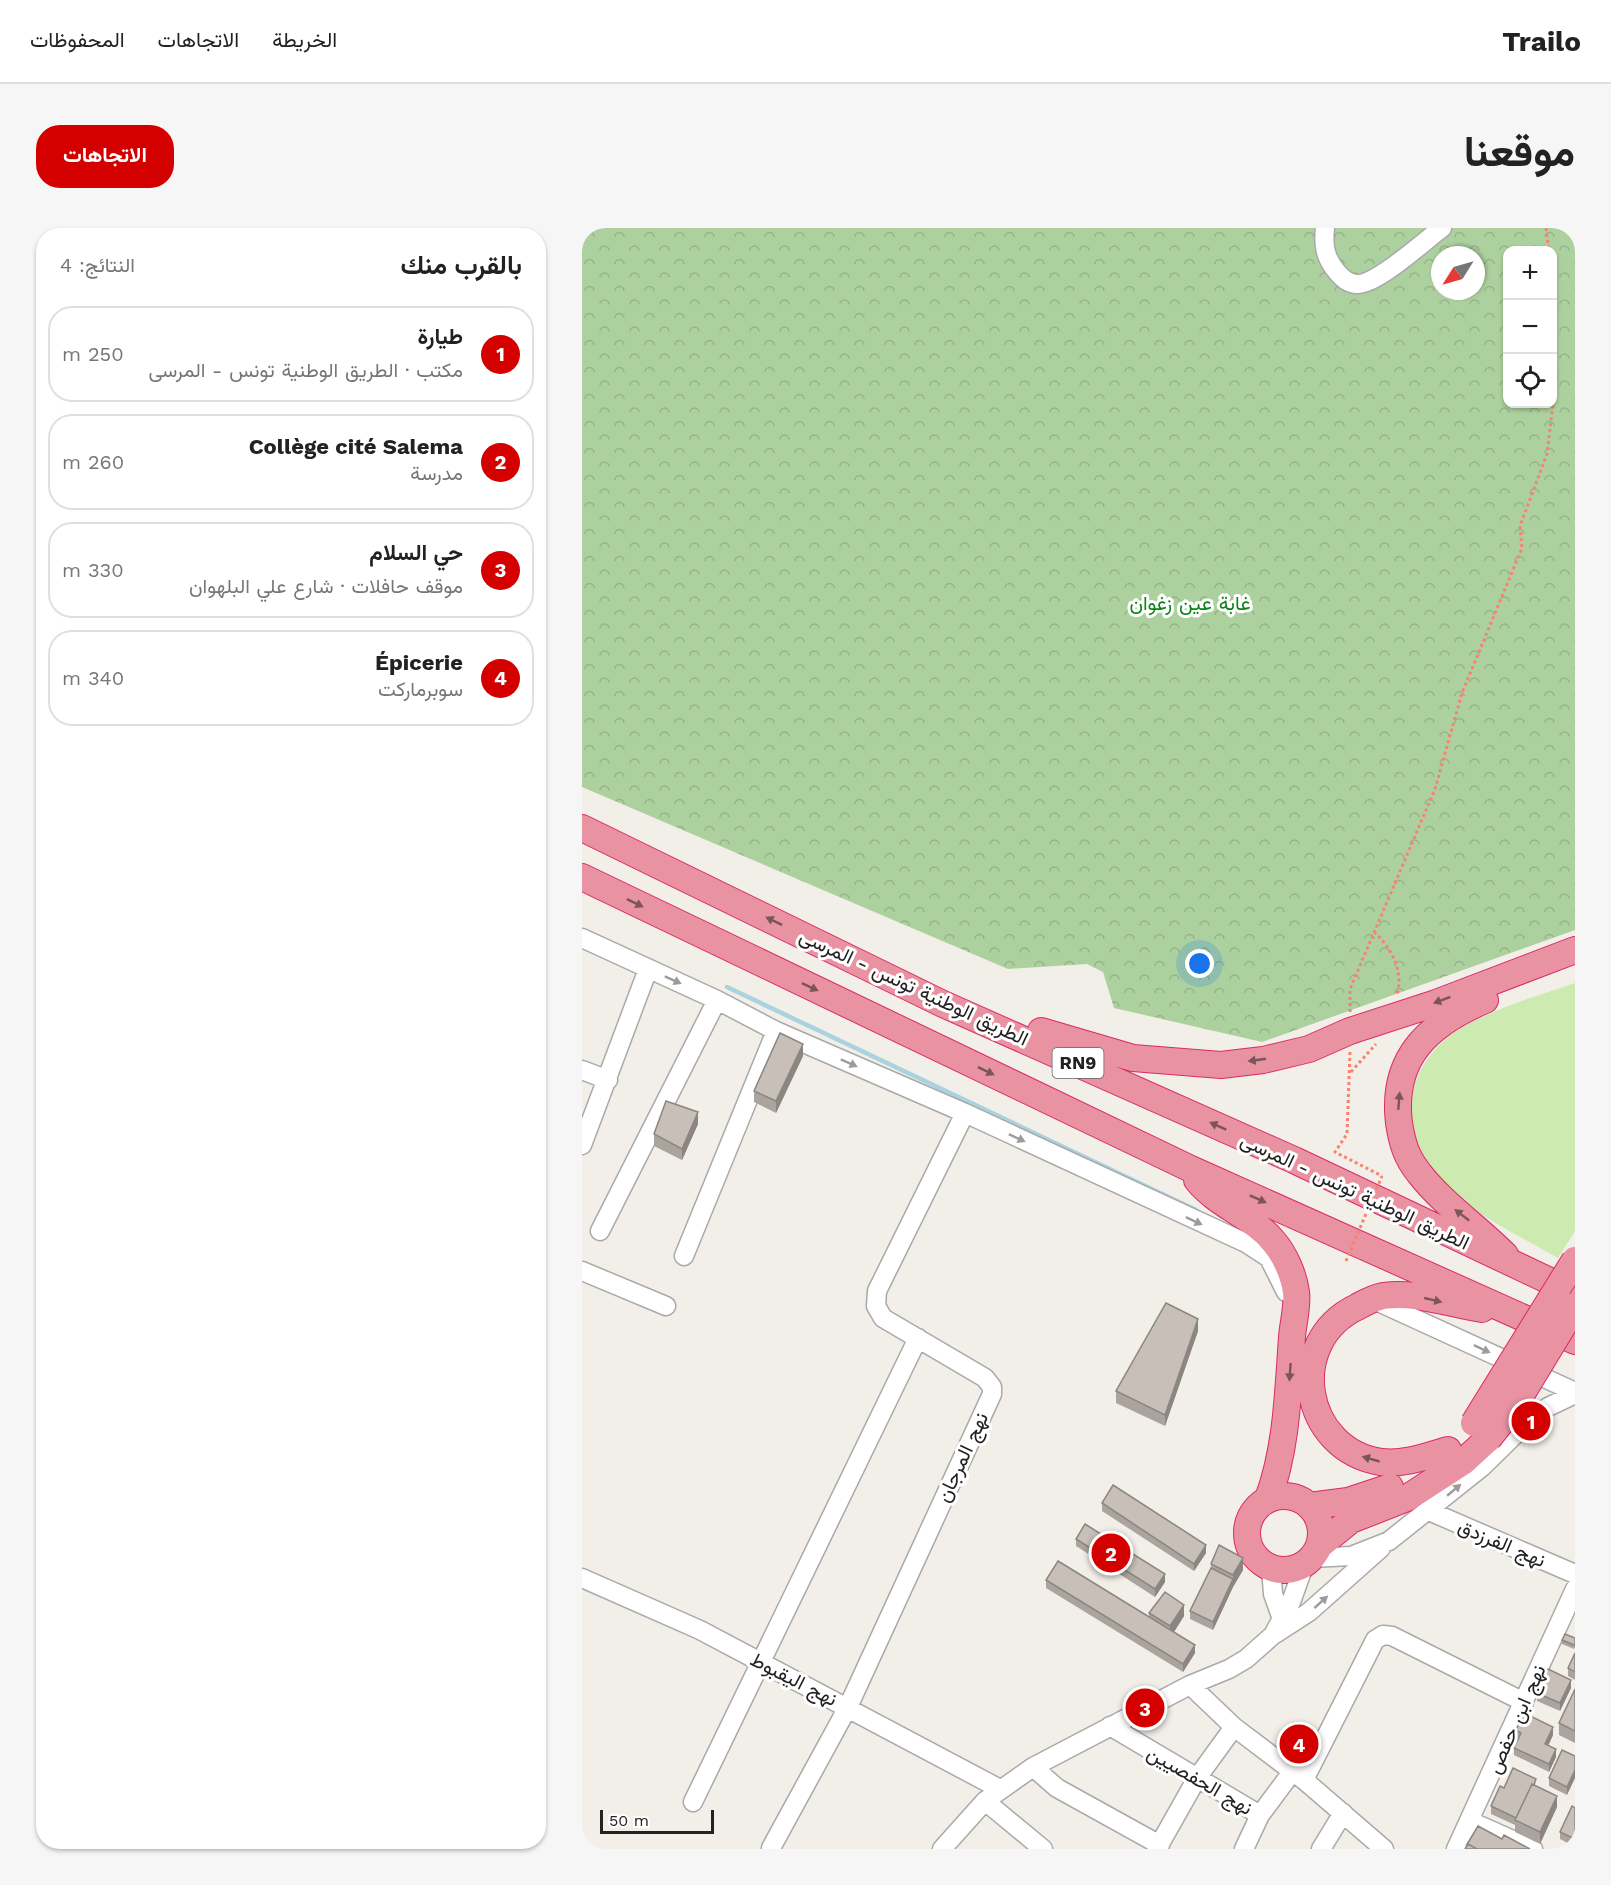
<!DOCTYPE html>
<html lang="ar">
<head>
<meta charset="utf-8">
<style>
	body { margin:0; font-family:"Work Sans",Vazirmatn,sans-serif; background:#f6f6f6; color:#222; direction:rtl }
	.controls { position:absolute; right:18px; top:18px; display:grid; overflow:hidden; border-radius:12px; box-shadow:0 2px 4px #0004 }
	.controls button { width:54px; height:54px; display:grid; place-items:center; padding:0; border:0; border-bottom:2px solid #e0e0e0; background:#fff; color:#222; font:30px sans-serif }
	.compass { position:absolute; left:849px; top:18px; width:54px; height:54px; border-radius:50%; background:#fff; box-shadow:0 2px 4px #0004; rotate:233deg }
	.scale { position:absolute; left:18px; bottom:15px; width:114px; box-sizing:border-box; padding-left:6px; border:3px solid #222; border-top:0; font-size:16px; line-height:21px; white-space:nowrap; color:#222; -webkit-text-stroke:4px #fff; paint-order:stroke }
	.you { position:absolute; left:618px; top:736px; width:21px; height:21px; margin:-15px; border:4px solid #fff; border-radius:50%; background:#1a73e8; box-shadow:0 0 0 9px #1a73e833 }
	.badge { display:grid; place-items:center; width:39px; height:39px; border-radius:50%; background:#d40000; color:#fff; font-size:20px; font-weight:700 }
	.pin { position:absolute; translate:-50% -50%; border:3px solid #fff; box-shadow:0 2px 6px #0006 }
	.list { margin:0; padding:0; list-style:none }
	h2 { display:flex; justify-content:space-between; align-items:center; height:78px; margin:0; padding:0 24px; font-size:26px }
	h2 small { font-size:20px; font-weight:400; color:#767676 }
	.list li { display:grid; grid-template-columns:39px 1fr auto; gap:18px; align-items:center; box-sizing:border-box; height:96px; margin:0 12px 12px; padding:0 12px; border:2px solid #e0e0e0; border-radius:24px }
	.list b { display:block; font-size:22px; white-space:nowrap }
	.list p { margin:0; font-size:20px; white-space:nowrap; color:#767676 }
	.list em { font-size:20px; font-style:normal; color:#767676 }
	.icon { flex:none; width:33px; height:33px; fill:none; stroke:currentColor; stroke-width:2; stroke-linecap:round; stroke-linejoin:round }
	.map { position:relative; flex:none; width:993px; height:1621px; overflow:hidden; direction:ltr; border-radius:24px }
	header { display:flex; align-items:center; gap:36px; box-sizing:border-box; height:84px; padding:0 30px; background:#fff; border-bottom:2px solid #e0e0e0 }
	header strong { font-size:28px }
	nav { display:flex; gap:33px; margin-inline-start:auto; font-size:21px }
	.intro { display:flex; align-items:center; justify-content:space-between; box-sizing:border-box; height:144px; padding:0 36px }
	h1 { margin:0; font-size:42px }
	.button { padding:15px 27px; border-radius:24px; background:#d40000; color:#fff; font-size:21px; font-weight:700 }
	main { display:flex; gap:36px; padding:0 36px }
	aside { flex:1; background:#fff; border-radius:24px; box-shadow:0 2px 4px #0004 }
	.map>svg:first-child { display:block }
</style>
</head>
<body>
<header>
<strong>Trailo</strong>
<nav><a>الخريطة</a><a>الاتجاهات</a><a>المحفوظات</a></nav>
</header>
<div class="intro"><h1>موقعنا</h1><a class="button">الاتجاهات</a></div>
<main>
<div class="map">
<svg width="993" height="1621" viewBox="0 0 993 1621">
	<defs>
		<pattern id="forest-crowns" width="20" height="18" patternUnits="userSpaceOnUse" patternTransform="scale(1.5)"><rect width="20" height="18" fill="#add19e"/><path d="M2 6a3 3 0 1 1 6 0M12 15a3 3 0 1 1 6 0" fill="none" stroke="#95b388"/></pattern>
	</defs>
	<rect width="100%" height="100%" fill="#f2efe9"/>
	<!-- grass -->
	<path fill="#cdebb0" d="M993,755V1003L976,1030C914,994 818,956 830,869C834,838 858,811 886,796C919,778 958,767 993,755Z"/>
	<!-- forest -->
	<path fill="url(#forest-crowns)" fill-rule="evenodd" d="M0,0H990L993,11V702L680,814L532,780L521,744L505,736L426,741L0,559ZM926,22H970V176H926ZM858,27H894V63H858Z"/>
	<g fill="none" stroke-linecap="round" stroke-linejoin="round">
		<!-- stream -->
		<path stroke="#aad3df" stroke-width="4.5" d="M145,759L614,982"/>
		<defs>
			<path id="minor" d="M743,0C741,17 743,30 755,44C760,50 765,55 774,56C794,58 842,13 860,0
				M0,710L135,772L194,803L383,885L664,1015L687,1030L704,1064
				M0,842L26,852
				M0,917L66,741
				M18,1003L135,772
				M102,1028L194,803
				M0,1043L84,1078
				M790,1071L993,1164
				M847,1283L993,1346
				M729,1330L769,1328L807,1313L900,1239L948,1192L966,1179L993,1166
				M689,1340L691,1366L700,1391
				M0,1350L118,1402L418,1561
				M693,1406L727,1384L799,1320
				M608,1457L652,1499L722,1552L802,1621
				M528,1498L678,1587
				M451,1539L475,1560L578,1617
				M722,1552L793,1412L801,1407L810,1408L942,1474
				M403,1573L461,1621
				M111,1574L336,1110
				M888,1593L951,1621
				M189,1620L266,1479L410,1166V1159L403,1150L301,1090L294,1078L295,1063L383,885
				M360,1621L403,1573L451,1539L608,1457L647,1441L664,1431L691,1407L709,1374L723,1335
				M575,1621L615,1550L652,1499
				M662,1621L678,1587L710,1544
				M739,1621L761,1585
				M874,1621L993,1361"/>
			<path id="highway" d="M0,600L361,776L712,932L993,1065
				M0,649L609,941L993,1113
				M903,772C847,796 809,829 817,895C820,914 824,929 837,945C859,974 896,1000 923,1027
				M459,803L551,830L639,837L681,832L727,821L768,803L854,775L993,722
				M615,952C636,978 671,988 692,1014C703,1027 712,1048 714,1064C716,1078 711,1095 710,1109C706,1163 705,1220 686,1271
				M866,1222C845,1228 822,1237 799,1234C720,1222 702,1114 775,1079C784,1074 791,1070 801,1068C833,1063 868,1076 900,1081
				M665 1305a37 37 0 1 1 74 0a37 37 0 1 1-74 0Z
				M727,1278L766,1273L808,1259
				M737,1318L769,1292L825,1270L882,1233L906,1211"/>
		</defs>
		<!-- minor casing -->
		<use href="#minor" stroke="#a9a9a9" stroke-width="21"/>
		<!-- highway casing -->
		<use href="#highway" stroke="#dc2a67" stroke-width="28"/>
		<!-- path -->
		<path stroke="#fa8072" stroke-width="3" stroke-dasharray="3 3" stroke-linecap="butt" d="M964,0L967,22
			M792,704C809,719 822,743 815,766
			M768,784V761L853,561L880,465L940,320L938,298L965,226L974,151L970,62
			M768,824L765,906L753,924L800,948
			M769,844L794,816"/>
		<!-- minor -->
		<use href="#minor" stroke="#fff" stroke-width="18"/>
		<!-- highway -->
		<use href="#highway" stroke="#e892a2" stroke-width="26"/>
		<defs>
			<path id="highway-bridge" d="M892,1195L993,1032
				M906,1211L933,1177L993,1078"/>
		</defs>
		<!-- highway-bridge casing -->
		<use href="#highway-bridge" stroke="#dc2a67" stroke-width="28" stroke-linecap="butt"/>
		<!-- path-bridge -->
		<path stroke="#fa8072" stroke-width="3" stroke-dasharray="3 3" stroke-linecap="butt" d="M764,1033L800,948"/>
		<!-- highway-bridge -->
		<use href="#highway-bridge" stroke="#e892a2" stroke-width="26"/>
	</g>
	<!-- wall -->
	<path fill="#aba49e" d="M221,828L194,885L172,874V863Z
		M116,896L100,932L72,918V906Z
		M616,1103L583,1198L534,1175V1163Z
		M520,1275L624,1325L612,1343L520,1283Z
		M494,1311L583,1354L573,1369L494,1318Z
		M629,1336L661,1342L651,1359L631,1402L608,1391V1383L629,1340Z
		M464,1352L567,1389V1385L602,1388L592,1404L613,1425L601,1444L464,1360Z
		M993,1410V1419L992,1421L980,1416V1412Z
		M993,1425V1452L986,1448V1440Z
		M989,1460L978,1483L955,1473V1465Z
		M993,1461V1515L977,1507V1495Z
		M934,1502L971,1507L966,1518L974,1529L967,1544L932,1527V1520L936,1511L934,1510Z
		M993,1528L985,1567L967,1558V1550Z
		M954,1558L975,1579L958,1616L933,1604V1597L909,1586V1578L922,1560Z
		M993,1580V1619L978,1611V1604Z"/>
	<!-- shaded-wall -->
	<path fill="#8b8681" d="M221,816V828L194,885V873Z
		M116,884V896L100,932V921Z
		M616,1091V1103L583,1198V1187Z
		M624,1317V1325L612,1343V1336Z
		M661,1330V1342L651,1359L631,1402V1394L651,1351V1347Z
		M583,1346V1354L573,1369V1361Z
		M602,1377V1388L588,1410V1398Z
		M613,1417V1425L601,1444V1436Z
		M989,1452V1460L978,1483V1475Z
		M971,1499V1507L963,1524V1516Z
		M974,1521V1529L967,1544V1536Z
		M993,1542V1550L985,1567V1559Z
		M975,1568V1579L958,1616V1604Z"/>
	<!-- building -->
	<path fill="#c7bfb8" stroke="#8b8681" stroke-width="1.5" d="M198,805L221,816L194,873L172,863Z
		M84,873L116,884L100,921L72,906Z
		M584,1075L616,1091L583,1187L534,1163Z
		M531,1257L624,1317L612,1336L520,1275Z
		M503,1296L583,1346L573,1361L494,1311Z
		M637,1317L661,1330L651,1347L629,1336Z
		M476,1333L613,1417L601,1436L464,1352Z
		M629,1340L651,1351L631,1394L608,1383Z
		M583,1364L602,1377L588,1398L567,1385Z
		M983,1406L993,1410V1415L992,1417L980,1412Z
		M993,1425V1444L986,1440Z
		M966,1441L989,1452L978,1475L955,1465Z
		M993,1461V1503L977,1495Z
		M942,1485L971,1499L963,1516L974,1521L967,1536L932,1520L939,1505L934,1502Z
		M980,1522L993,1528V1542L985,1559L967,1550Z
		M931,1540L954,1551L952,1557L950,1556L934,1590L909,1578L918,1558L922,1560Z
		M950,1556L975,1568L958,1604L933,1592Z
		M990,1578L993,1580V1611L978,1604Z
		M896,1598L920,1611L922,1607L948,1621H895L886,1616L884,1618Z
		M886,1616L895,1621H883Z"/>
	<!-- one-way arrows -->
	<defs><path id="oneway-solid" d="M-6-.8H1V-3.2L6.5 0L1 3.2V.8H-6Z" transform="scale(1.5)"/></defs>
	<g fill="#7b545c">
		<use href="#oneway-solid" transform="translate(53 675) rotate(26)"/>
		<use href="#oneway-solid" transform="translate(192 693) rotate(-154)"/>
		<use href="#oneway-solid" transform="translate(228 759) rotate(25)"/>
		<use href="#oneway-solid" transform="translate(860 772) rotate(159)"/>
		<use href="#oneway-solid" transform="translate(675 832) rotate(172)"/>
		<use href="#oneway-solid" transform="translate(404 843) rotate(26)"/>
		<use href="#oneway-solid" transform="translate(817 873) rotate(-85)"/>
		<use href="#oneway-solid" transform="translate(636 898) rotate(-156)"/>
		<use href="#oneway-solid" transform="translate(676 971) rotate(24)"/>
		<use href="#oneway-solid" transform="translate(880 987) rotate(-142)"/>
		<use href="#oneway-solid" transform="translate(851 1072) rotate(13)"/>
		<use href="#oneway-solid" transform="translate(708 1144) rotate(94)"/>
		<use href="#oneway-solid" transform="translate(789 1231) rotate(-164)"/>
	</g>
	<g fill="#9c9c9c">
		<use href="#oneway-solid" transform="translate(91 752) rotate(24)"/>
		<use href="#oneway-solid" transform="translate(267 835) rotate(24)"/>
		<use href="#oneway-solid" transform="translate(435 910) rotate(25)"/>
		<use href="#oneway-solid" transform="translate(612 993) rotate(25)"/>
		<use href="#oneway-solid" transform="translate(900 1121) rotate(25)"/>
		<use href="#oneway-solid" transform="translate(872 1262) rotate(-40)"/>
		<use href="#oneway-solid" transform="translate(739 1374) rotate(-42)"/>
	</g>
	<g text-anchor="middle" stroke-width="6" stroke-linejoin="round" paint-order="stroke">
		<!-- shield labels -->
		<rect fill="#fff" stroke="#646464" stroke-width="1.5" x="470.5" y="820" width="51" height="30" rx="4.5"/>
		<g font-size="18" font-weight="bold" fill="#222">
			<text x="496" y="841">RN9</text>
		</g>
		<!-- park labels -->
		<g font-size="20" fill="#0c8416" stroke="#fff">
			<text x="608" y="382">غابة عين زغوان</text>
		</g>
		<!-- street labels -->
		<g font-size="20" fill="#222" stroke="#fff">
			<text transform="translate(332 759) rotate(25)" y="7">الطريق الوطنية تونس - المرسى</text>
			<text transform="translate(773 963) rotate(25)" y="7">الطريق الوطنية تونس - المرسى</text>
			<text transform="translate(380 1229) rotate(-65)" y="7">نهج المرجان</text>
			<text transform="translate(920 1315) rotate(23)" y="7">نهج الفرزدق</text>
			<text transform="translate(212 1451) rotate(27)" y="7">نهج اليقبوط</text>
			<text transform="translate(934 1491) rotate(-66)" y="7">نهج ابن حفص</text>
			<text transform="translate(618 1552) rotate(30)" y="7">نهج الحفصيين</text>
		</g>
	</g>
</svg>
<div class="controls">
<button>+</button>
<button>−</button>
<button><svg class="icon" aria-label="locate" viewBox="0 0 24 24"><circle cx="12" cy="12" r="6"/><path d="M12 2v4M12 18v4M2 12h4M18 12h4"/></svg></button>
</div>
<svg class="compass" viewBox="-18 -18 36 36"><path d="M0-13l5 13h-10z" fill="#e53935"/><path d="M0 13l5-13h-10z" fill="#767676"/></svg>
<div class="scale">50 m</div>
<div class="you"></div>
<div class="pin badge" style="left:949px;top:1193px">1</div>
<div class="pin badge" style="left:529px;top:1325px">2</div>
<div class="pin badge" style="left:563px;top:1480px">3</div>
<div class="pin badge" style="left:717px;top:1516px">4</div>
</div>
<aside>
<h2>بالقرب منك<small>النتائج: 4</small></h2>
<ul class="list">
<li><span class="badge">1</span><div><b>طيارة</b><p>مكتب · الطريق الوطنية تونس - المرسى</p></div><em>250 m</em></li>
<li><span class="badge">2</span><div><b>Collège cité Salema</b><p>مدرسة</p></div><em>260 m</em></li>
<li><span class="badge">3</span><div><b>حي السلام</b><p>موقف حافلات · شارع علي البلهوان</p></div><em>330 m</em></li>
<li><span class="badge">4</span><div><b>Épicerie</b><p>سوبرماركت</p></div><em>340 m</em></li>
</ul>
</aside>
</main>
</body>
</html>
